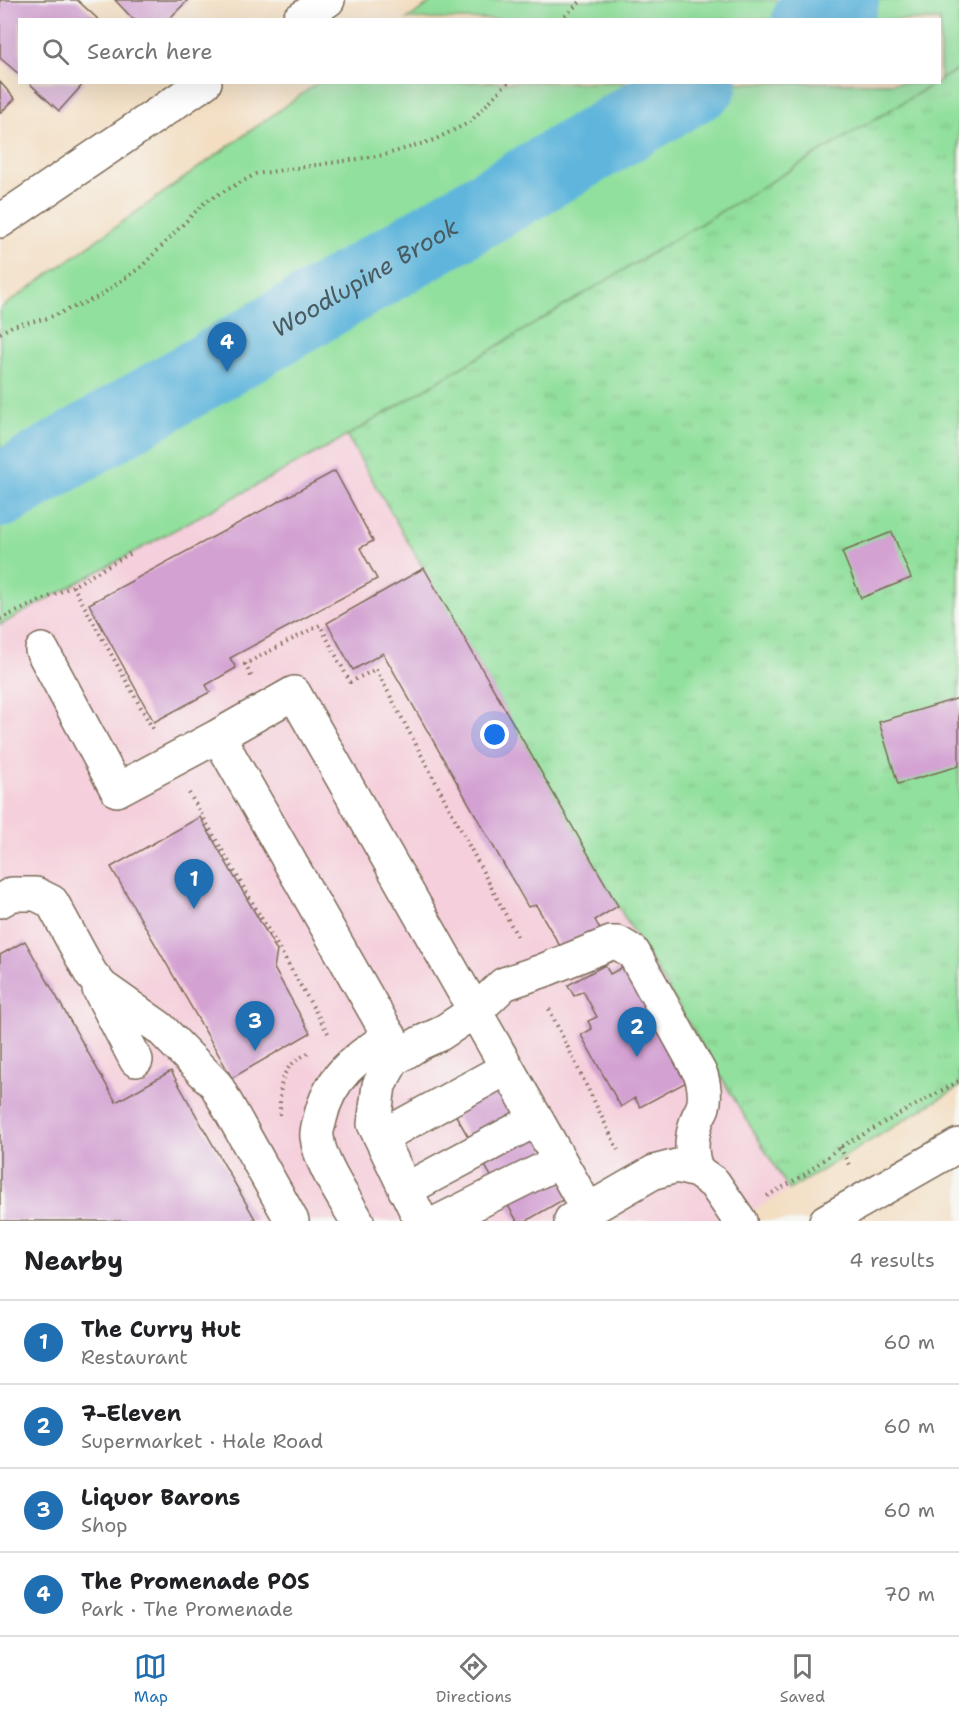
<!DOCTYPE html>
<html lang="en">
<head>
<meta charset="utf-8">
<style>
	body { margin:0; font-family:"Shantell Sans",sans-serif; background:#f6f6f6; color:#202124 }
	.you { position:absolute; left:495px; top:735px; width:21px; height:21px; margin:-15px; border:4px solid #fff; border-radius:50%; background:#1a73e8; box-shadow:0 0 0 9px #1a73e833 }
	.badge { display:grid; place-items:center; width:39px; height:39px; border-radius:50%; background:#1f6fb2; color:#fff; font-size:20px; font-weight:700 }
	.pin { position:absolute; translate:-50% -50px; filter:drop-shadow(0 2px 3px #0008) }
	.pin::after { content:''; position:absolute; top:32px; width:21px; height:18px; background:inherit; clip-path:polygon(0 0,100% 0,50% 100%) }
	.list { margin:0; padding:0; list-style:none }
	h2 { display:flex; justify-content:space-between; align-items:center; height:78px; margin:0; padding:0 24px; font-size:26px }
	h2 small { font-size:20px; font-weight:400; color:#757577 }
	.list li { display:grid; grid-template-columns:39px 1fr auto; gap:18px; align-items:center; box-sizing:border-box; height:84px; padding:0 24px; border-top:2px solid #e0e0e0 }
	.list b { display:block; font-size:22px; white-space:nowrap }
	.list p { margin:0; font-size:20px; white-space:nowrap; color:#757577 }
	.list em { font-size:20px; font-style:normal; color:#757577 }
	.icon { flex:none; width:33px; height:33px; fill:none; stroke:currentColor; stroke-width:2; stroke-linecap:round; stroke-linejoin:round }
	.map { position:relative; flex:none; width:959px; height:1221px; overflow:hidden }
	.search { position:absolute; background:#fff; box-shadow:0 6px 24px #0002; left:18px; right:18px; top:18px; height:66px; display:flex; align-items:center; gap:15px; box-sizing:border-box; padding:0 21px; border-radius:0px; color:#757577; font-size:22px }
	.sheet { height:414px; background:#fff }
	nav { display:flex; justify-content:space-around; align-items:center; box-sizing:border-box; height:84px; border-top:2px solid #e0e0e0; background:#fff; font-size:16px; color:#757577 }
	nav a { display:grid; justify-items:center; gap:3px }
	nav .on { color:#1f6fb2 }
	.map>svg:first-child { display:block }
</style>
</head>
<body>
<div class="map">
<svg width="959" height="1221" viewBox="0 0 959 1221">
	<defs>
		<pattern id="grass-tufts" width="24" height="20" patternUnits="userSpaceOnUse" patternTransform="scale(1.5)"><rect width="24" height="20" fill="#92e09d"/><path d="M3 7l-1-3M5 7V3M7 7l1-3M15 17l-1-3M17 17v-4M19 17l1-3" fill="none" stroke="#7fc087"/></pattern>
	</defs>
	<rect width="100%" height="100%" fill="#f6f6f2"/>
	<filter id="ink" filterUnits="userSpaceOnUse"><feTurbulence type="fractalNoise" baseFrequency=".0167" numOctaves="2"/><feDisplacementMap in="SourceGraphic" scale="12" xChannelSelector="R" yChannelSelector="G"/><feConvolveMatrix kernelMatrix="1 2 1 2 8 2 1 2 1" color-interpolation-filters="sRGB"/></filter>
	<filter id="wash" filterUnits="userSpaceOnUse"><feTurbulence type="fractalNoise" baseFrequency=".008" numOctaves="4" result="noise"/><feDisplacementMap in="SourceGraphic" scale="24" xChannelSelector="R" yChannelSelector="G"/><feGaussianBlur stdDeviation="1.35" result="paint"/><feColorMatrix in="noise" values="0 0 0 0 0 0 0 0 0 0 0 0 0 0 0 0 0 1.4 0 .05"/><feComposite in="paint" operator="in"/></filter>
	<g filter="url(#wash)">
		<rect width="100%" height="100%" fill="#f3dec2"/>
		<!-- built -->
		<path fill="#f5cfdb" d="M347,436L618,906L789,1190L734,1221H0V625Z"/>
		<!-- grass -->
		<path fill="url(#grass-tufts)" stroke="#66855e" stroke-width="1.5" d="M959,68V1087L789,1190L618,906L347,436L935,83L940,82V80Z"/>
		<!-- park -->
		<path fill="#92e09d" stroke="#66855e" stroke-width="1.5" d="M435,0H959V68L940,80V20L407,19Z
			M319,82L935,83L347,436L0,625V309Z"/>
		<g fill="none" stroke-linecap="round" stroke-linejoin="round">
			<!-- river -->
			<g stroke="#5fb5dc" stroke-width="74">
				<path d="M809,20L842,0"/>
				<path id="s1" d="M0,491L701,82"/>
			</g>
		</g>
		<g id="blocks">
			<!-- building -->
			<path fill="#d3a1d2" d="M0,0H77L99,20H20V75L0,58Z
				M115,0H188L168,20H134Z
				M0,82L15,99L0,113Z
				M28,82H85L59,111Z
				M335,471L373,541L360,548L377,579L230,658L236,668L206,685L210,692L154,722L89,604Z
				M892,532L911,578L861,598L842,552Z
				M424,568L618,906L595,920L611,949L574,970L536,905L528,907L383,653L353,670L327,623Z
				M959,698V766L898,784L879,722Z
				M200,817L277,951L274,968L310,1033L232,1078L111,867Z
				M25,941L116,1102L171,1071L255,1219L251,1221H0V955Z
				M629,964L692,1079L640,1107L635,1098L621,1107L581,1035L592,1029L588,1021L597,1017L583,991L574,996L568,985L605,965L610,974Z
				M497,1064L573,1194L526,1221H517L444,1095Z"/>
		</g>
	</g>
	<g filter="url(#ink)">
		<use href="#blocks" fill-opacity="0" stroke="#7b6957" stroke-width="1.5"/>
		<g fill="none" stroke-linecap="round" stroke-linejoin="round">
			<defs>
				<path id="minor" d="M299,20L328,0
					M0,221L205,82
					M42,650L117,790L218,736
					M0,901L12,894H36L52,902L91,974L102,987L160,1028L216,1085L292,1221
					M99,989L136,1060
					M400,1055L218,736L294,693L588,1210
					M381,1137L507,1068
					M405,1190L537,1119
					M571,1220L654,1172L677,1166L697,1171L714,1183L740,1221
					M357,1221C344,1197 320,1164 317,1137C316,1131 319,1124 320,1119C329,1077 356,1058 390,1036
					M421,1221L374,1124L379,1085L393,1060L420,1043L440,1034L479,1008L504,984L542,971L611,943H618L633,952L701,1075C704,1085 706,1096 703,1107C701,1112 698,1116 697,1120C691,1137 690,1155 697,1171
					M440,1221L560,1161"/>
				<path id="major" d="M826,1221L959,1145"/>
			</defs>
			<!-- minor casing -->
			<use href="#minor" stroke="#7b6957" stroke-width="36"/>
			<!-- major casing -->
			<use href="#major" stroke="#7b6957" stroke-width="36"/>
			<!-- path -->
			<path stroke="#7b6957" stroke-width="4" stroke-dasharray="1.5 4.5" stroke-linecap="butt" d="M561,20L582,0
				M0,333L12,326L48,318L98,297L141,267L206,201L256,174L384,155L434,140L470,122L508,82
				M73,586L153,729
				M0,619L73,586L131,553
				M251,676L245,664L320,625L350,682L376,669L519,940
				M189,793L328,1033
				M549,1009L618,1150
				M280,1115C280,1082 279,1068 310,1052
				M840,1147L849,1165
				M767,1196L804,1175L840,1147L959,1081"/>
			<!-- minor -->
			<use href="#minor" stroke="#fff" stroke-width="33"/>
			<!-- major -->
			<use href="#major" stroke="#fff" stroke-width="33"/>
		</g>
	</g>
	<g text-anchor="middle" stroke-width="5" stroke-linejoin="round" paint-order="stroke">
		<!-- water labels -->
		<g font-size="24" font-style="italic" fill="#485b60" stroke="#f6f6f2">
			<text dy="8" stroke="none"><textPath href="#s1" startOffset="423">Woodlupine Brook</textPath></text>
		</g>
	</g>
</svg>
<div class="you"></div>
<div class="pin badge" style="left:194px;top:909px">1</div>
<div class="pin badge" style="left:637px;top:1057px">2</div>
<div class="pin badge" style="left:255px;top:1051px">3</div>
<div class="pin badge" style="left:227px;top:372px">4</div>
<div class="search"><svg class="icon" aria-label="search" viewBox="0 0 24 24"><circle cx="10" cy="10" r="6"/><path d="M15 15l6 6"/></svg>Search here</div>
</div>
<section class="sheet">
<h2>Nearby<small>4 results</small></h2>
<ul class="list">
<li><span class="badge">1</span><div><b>The Curry Hut</b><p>Restaurant</p></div><em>60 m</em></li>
<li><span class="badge">2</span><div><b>7-Eleven</b><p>Supermarket · Hale Road</p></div><em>60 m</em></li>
<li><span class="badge">3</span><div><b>Liquor Barons</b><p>Shop</p></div><em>60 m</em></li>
<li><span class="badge">4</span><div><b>The Promenade POS</b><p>Park · The Promenade</p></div><em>70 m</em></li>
</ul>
</section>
<nav>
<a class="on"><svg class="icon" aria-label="map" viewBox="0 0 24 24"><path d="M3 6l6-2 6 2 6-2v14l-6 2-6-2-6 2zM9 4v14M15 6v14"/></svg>Map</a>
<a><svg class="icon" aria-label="directions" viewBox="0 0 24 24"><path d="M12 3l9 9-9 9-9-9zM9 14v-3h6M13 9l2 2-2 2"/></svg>Directions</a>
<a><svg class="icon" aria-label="saved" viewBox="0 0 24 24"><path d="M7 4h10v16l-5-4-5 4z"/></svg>Saved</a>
</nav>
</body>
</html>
